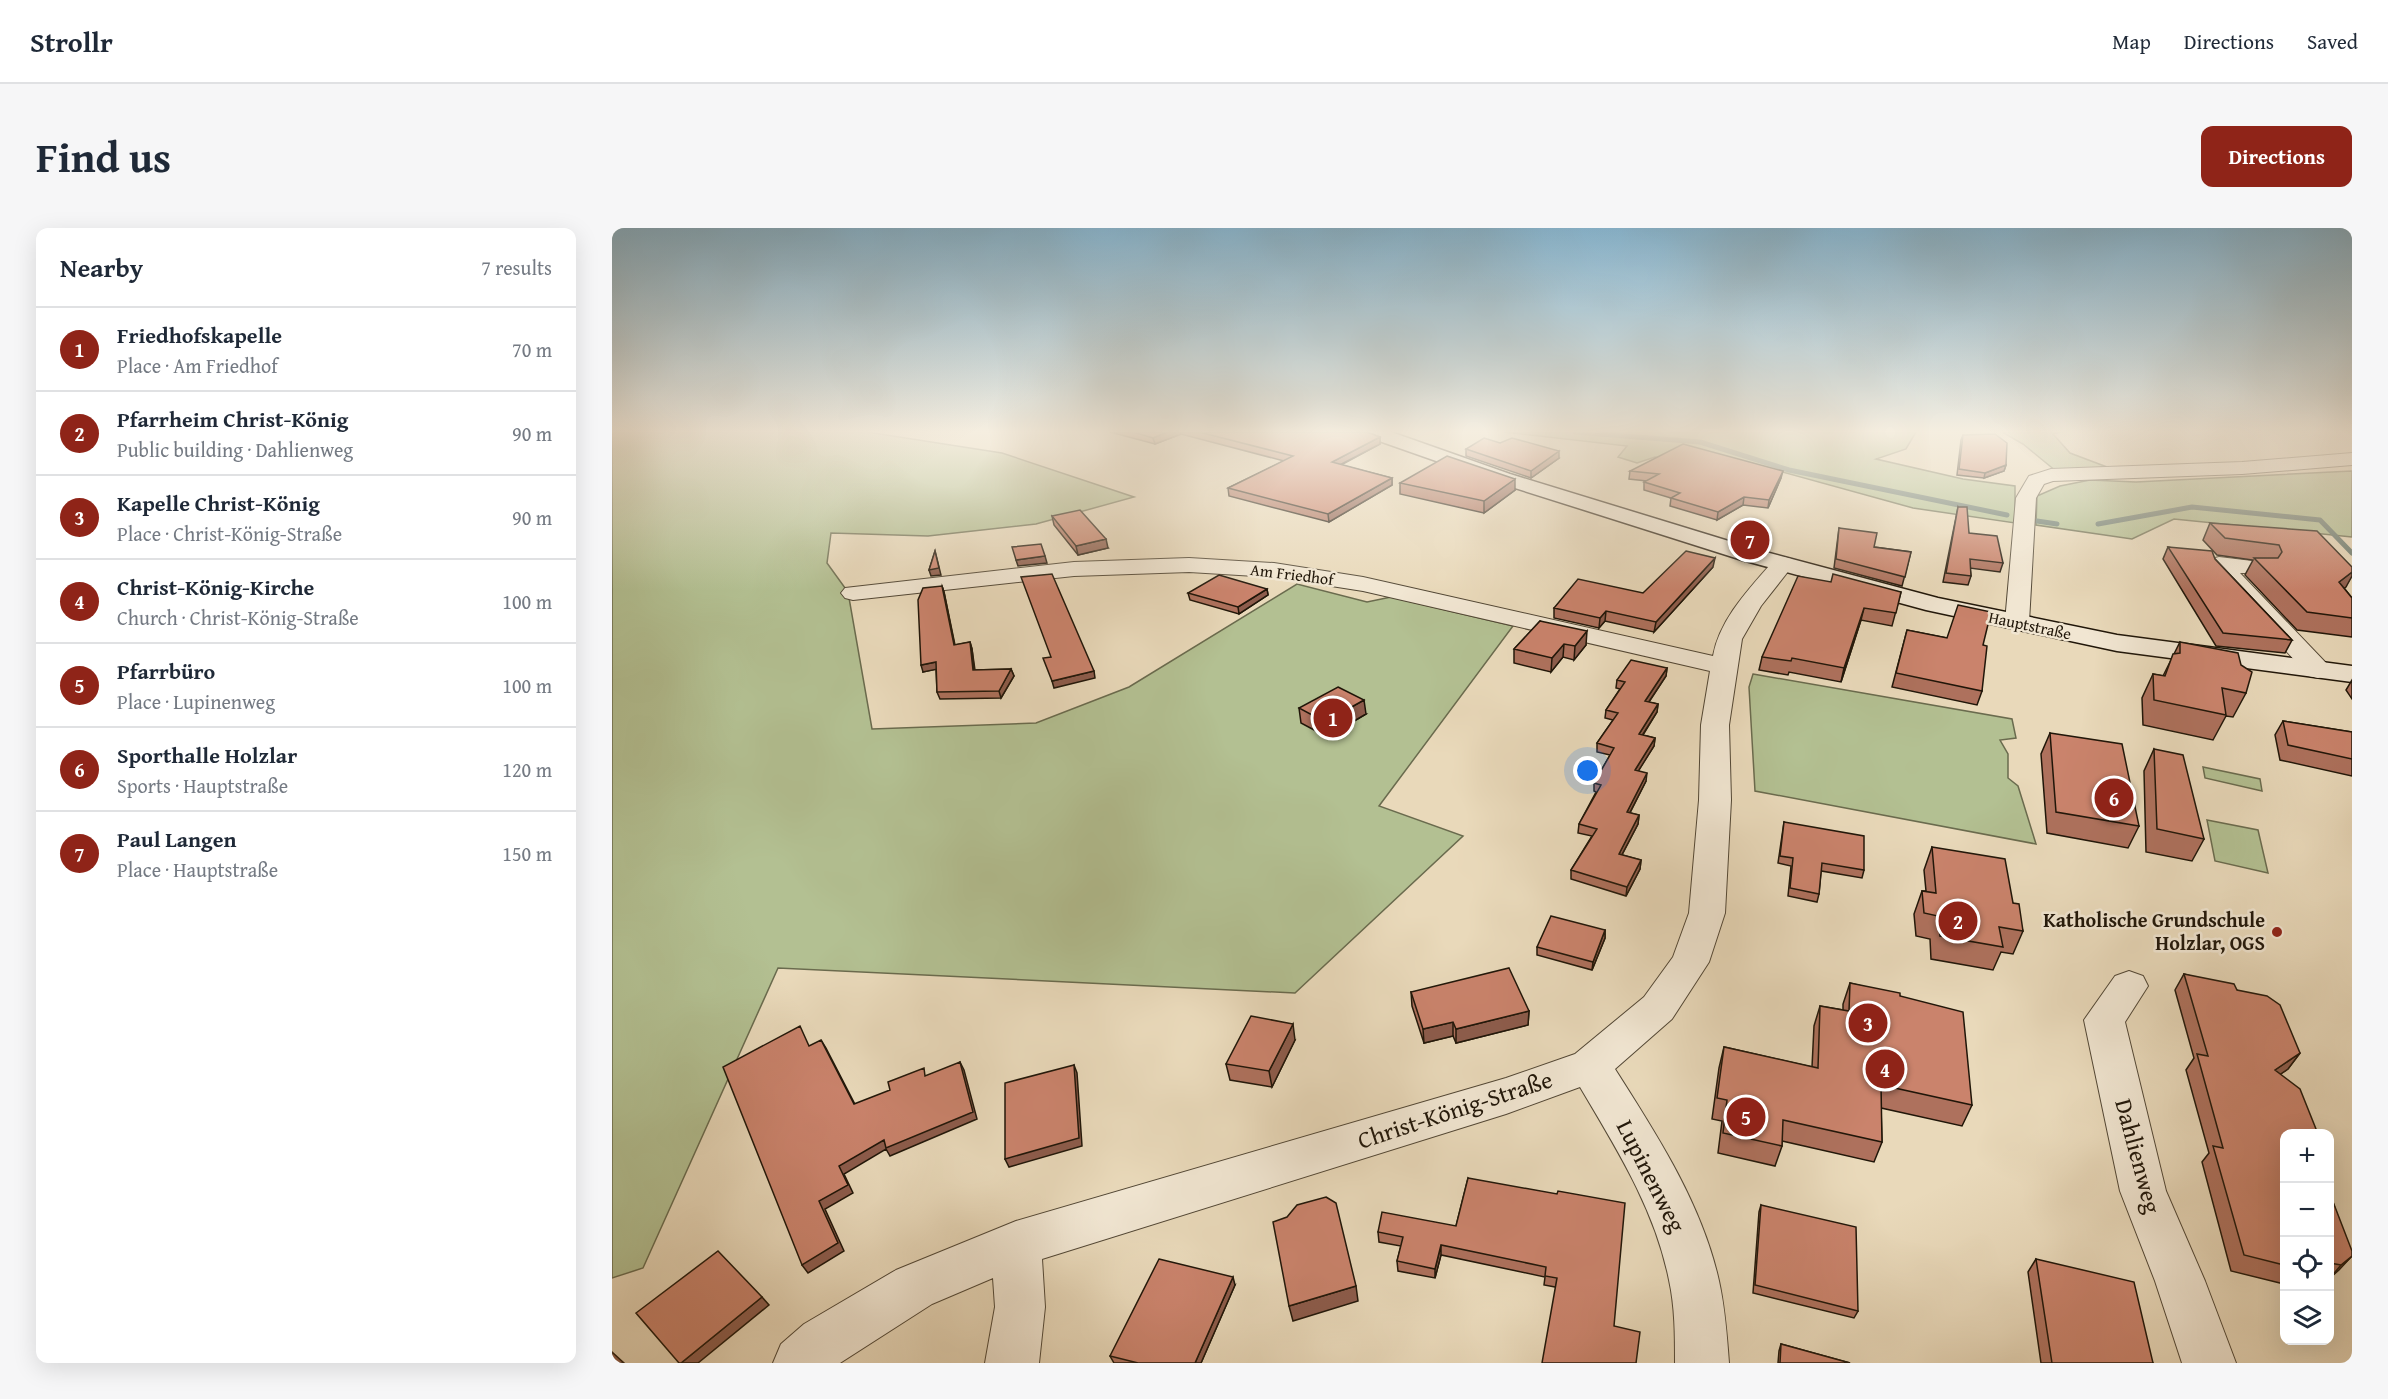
<!DOCTYPE html>
<html lang="en">
<head>
<meta charset="utf-8">
<style>
	body { margin:0; font-family:"Gentium Book Plus",serif; background:#f6f6f7; color:#1f2937 }
	.controls { position:absolute; right:18px; bottom:18px; display:grid; overflow:hidden; border-radius:12px; box-shadow:0 6px 24px #0002 }
	.controls button { width:54px; height:54px; display:grid; place-items:center; padding:0; border:0; border-bottom:2px solid #e0e1e3; background:#fff; color:#1f2937; font:30px sans-serif }
	.you { position:absolute; left:976px; top:543px; width:21px; height:21px; margin:-15px; border:4px solid #fff; border-radius:50%; background:#1a73e8; box-shadow:0 0 0 9px #1a73e833 }
	.badge { display:grid; place-items:center; width:39px; height:39px; border-radius:50%; background:#8f2418; color:#fff; font-size:20px; font-weight:700 }
	.pin { position:absolute; translate:-50% -50%; border:3px solid #fff; box-shadow:0 2px 6px #0006 }
	.list { margin:0; padding:0; list-style:none }
	h2 { display:flex; justify-content:space-between; align-items:center; height:78px; margin:0; padding:0 24px; font-size:26px }
	h2 small { font-size:20px; font-weight:400; color:#747a83 }
	.list li { display:grid; grid-template-columns:39px 1fr auto; gap:18px; align-items:center; box-sizing:border-box; height:84px; padding:0 24px; border-top:2px solid #e0e1e3 }
	.list b { display:block; font-size:22px; white-space:nowrap }
	.list p { margin:0; font-size:20px; white-space:nowrap; color:#747a83 }
	.list em { font-size:20px; font-style:normal; color:#747a83 }
	.icon { flex:none; width:33px; height:33px; fill:none; stroke:currentColor; stroke-width:2; stroke-linecap:round; stroke-linejoin:round }
	.map { position:relative; flex:none; width:1740px; height:1135px; overflow:hidden; border-radius:12px }
	header { display:flex; align-items:center; gap:36px; box-sizing:border-box; height:84px; padding:0 30px; background:#fff; border-bottom:2px solid #e0e1e3 }
	header strong { font-size:28px }
	nav { display:flex; gap:33px; margin-inline-start:auto; font-size:21px }
	.intro { display:flex; align-items:center; justify-content:space-between; box-sizing:border-box; height:144px; padding:0 36px }
	h1 { margin:0; font-size:42px }
	.button { padding:15px 27px; border-radius:12px; background:#8f2418; color:#fff; font-size:21px; font-weight:700 }
	main { display:flex; gap:36px; padding:0 36px }
	aside { flex:1; background:#fff; border-radius:12px; box-shadow:0 6px 24px #0002 }
	.map>svg:first-child { display:block }
</style>
</head>
<body>
<header>
<strong>Strollr</strong>
<nav><a>Map</a><a>Directions</a><a>Saved</a></nav>
</header>
<div class="intro"><h1>Find us</h1><a class="button">Directions</a></div>
<main>
<aside>
<h2>Nearby<small>7 results</small></h2>
<ul class="list">
<li><span class="badge">1</span><div><b>Friedhofskapelle</b><p>Place · Am Friedhof</p></div><em>70 m</em></li>
<li><span class="badge">2</span><div><b>Pfarrheim Christ-König</b><p>Public building · Dahlienweg</p></div><em>90 m</em></li>
<li><span class="badge">3</span><div><b>Kapelle Christ-König</b><p>Place · Christ-König-Straße</p></div><em>90 m</em></li>
<li><span class="badge">4</span><div><b>Christ-König-Kirche</b><p>Church · Christ-König-Straße</p></div><em>100 m</em></li>
<li><span class="badge">5</span><div><b>Pfarrbüro</b><p>Place · Lupinenweg</p></div><em>100 m</em></li>
<li><span class="badge">6</span><div><b>Sporthalle Holzlar</b><p>Sports · Hauptstraße</p></div><em>120 m</em></li>
<li><span class="badge">7</span><div><b>Paul Langen</b><p>Place · Hauptstraße</p></div><em>150 m</em></li>
</ul>
</aside>
<div class="map">
<svg width="1740" height="1135" viewBox="0 0 1740 1135">
	<rect width="100%" height="100%" fill="#e9d9ba"/>
	<filter id="stains"><feTurbulence type="fractalNoise" baseFrequency=".00333" numOctaves="4"/><feColorMatrix values="0 0 0 0 .2 0 0 0 0 .09 0 0 0 0 .02 0 0 0 .5 -.17"/></filter>
	<radialGradient id="worn" r=".72"><stop offset=".6" stop-color="#630" stop-opacity="0"/><stop offset="1" stop-color="#630" stop-opacity=".3"/></radialGradient>
	<!-- green -->
	<path fill="#b3c092" stroke="#6a6b4e" stroke-width="1.5" d="M0,204H255L390,225L522,269L424,296L316,308L219,305L215,335L236,364L260,501L424,495L517,459L685,356L755,374L779,369L901,398L767,578L851,608L683,765L166,740L31,1040L0,1050Z
		M892,204H1304L1294,221L1264,231L1351,251L1403,258V295L1301,280L1098,224L1055,231L1043,229L1025,235L1006,229L1015,218Z
		M1390,204H1450L1441,206L1458,225L1503,242L1444,243L1411,216Z
		M1740,243V309L1562,291L1520,311L1424,297L1425,268L1448,258L1478,252L1524,254Z
		M1141,446L1400,491L1404,510L1388,512L1396,526V550L1406,558L1424,616L1143,563L1137,459Z
		M1591,539L1648,551L1650,563L1593,550Z
		M1595,592L1646,602L1656,645L1603,633Z"/>
	<g fill="none" stroke-linecap="round" stroke-linejoin="round">
		<!-- stream -->
		<path stroke="#67786d" stroke-width="5" d="M963,204L1088,214L1177,242L1395,287
			M1425,293L1445,296
			M1486,296L1580,279L1708,292L1740,325"/>
		<defs>
			<path id="street" d="M1740,225V237L1630,246L1441,253L1432,256L1424,270L1417,394L1414,399L1405,401L1396,399L1393,394L1404,270L1417,248L1439,241L1630,234Z
				M1171,329L1179,331L1182,336L1149,378L1130,411L1117,497L1119,572L1113,685L1097,734L1060,791L1003,841C1045,907 1090,976 1107,1053C1113,1080 1115,1107 1117,1135H1063C1063,1107 1063,1079 1057,1052C1043,981 1004,920 968,859L894,886L430,1031L433,1079L427,1135H373L383,1079L381,1050L320,1076L228,1135H161L169,1116L192,1096L284,1042L404,993L894,850L963,826L1032,769L1061,729L1077,685L1087,572L1089,497L1098,443L751,363L662,349L577,344L462,348L241,372L233,370L229,365L233,360L462,334L577,330L662,335L751,349L1101,428C1108,390 1138,360 1163,331Z
				M1607,329L1657,335L1660,340L1657,345H1628L1715,436L1719,442L1715,448L1706,450L1697,448L1599,341L1596,336L1599,331Z
				M1517,743L1531,748L1536,758L1513,794L1554,963L1593,1053L1624,1135H1570L1543,1053L1508,963L1472,792L1503,748Z"/>
			<path id="secondary" d="M751,204H779L898,246L1146,322L1326,370L1505,407L1740,438V454L1505,423L1314,382L1130,332L884,254L753,208Z"/>
		</defs>
		<!-- street casing -->
		<use href="#street" stroke="#524735" stroke-width="2"/>
		<!-- secondary casing -->
		<use href="#secondary" stroke="#201609" stroke-width="3"/>
		<!-- street -->
		<use href="#street" fill="#f1e6d2" fill-rule="evenodd"/>
		<!-- secondary -->
		<use href="#secondary" fill="#f1e6d2" fill-rule="evenodd"/>
	</g>
	<!-- wall -->
	<path fill="#ae715d" stroke="#201609" stroke-width="1.5" d="M498,204H755L768,209V216L729,237L780,250V257L717,294L617,268L616,260L672,233L569,206L543,216Z
		M1351,207L1394,237L1392,243L1372,250L1345,247L1349,212Z
		M888,215L947,230L919,250L854,228V221Z
		M1018,243L1169,250L1156,280L1131,277L1105,292L1058,278L1059,270L1032,262V254L1035,253L1017,251Z
		M788,255L903,262L872,285L788,266Z
		M1346,279L1357,305L1391,335L1388,344L1358,340L1359,348L1356,357L1331,354Z
		M440,288L496,320L466,327L442,297Z
		M1598,295L1740,339V348L1732,360L1740,370V409L1685,402L1633,347L1641,332L1605,327L1591,312Z
		M1227,300L1262,319L1299,324L1290,358L1222,340Z
		M1556,319L1603,331L1680,412L1673,425L1604,418L1551,331Z
		M1101,339L1042,404L993,393L987,400L942,390V380L1031,365Z
		M1219,354L1289,364L1280,398L1249,392L1229,454L1177,444L1176,447L1147,442L1150,429Z
		M330,358L332,364L343,417L358,414L360,421L363,442L399,441L402,448L389,470L328,471L325,464L324,441L311,444Z
		M655,361L656,367L627,386L578,372L576,365Z
		M928,393L974,417L962,432L951,429L939,444L902,435V421Z
		M1295,402L1371,417L1370,463L1365,477L1280,459Z
		M1568,414L1634,465L1621,489L1614,488L1601,512L1531,497L1530,470L1541,446L1551,448Z
		M1055,440L1054,448L1037,474L1046,476L1045,484L1031,507L1043,510L1042,518L1026,543L1034,553L1018,585L1027,587L1026,596L1010,627L1029,632L1028,641L1014,668L959,651V642L980,608L966,605L967,596L984,564L982,563V555L998,527L985,524V515L1001,492L993,490L994,482L1008,461L1004,460L1005,452Z
		M1740,452V471L1734,462Z
		M687,480L754,486L715,509L689,495Z
		M1671,493L1740,504V548L1668,532L1663,507Z
		M1438,505L1527,598L1516,620L1435,605L1429,526Z
		M1542,521L1592,611L1580,633L1534,624L1532,543Z
		M1172,594L1252,642L1250,650L1209,643L1207,666L1205,674L1176,668L1179,638L1166,635Z
		M1320,619L1401,675L1411,703L1401,726L1389,724L1381,742L1319,731L1318,711L1304,708L1302,686L1310,663H1314L1312,642Z
		M993,702V710L980,742L925,727V719Z
		M1572,746L1625,762L1688,825L1676,841L1668,846L1672,906V1056L1619,1043L1590,934L1597,925L1574,842L1582,830L1563,762Z
		M1238,755L1288,768L1360,877L1350,898L1269,880L1270,914L1262,934L1170,913V918L1163,938L1106,925L1110,893L1100,891L1107,840L1112,819L1200,839L1202,798L1208,778L1231,782V776Z
		M799,764L917,783L916,797L844,815L841,808L812,815L800,778Z
		M683,812L660,859L618,852L614,836Z
		M856,950L1002,1098L1024,1135L943,1059L932,1057L933,1049L829,1027L823,1050L786,1043L785,1033L789,1018L767,1014L766,1004L844,998Z
		M1718,966L1740,1028L1718,1050Z
		M1149,977L1246,1083L1242,1090L1141,1065L1147,984Z
		M1424,1031L1541,1135H1429L1416,1044Z
		M623,1057L589,1135H502L498,1128Z
		M1169,1116L1238,1135H1166L1167,1123Z"/>
	<!-- shaded-wall -->
	<path fill="#8d5c4c" stroke="#201609" stroke-width="1.5" d="M555,204H568L569,206L543,216L541,210Z
		M768,209V216L720,241V234Z
		M947,223V230L919,250V243Z
		M1394,237L1392,243L1372,250L1373,245Z
		M1171,243L1169,250L1156,280L1157,272Z
		M780,250V257L717,294L716,286Z
		M903,251V262L872,285V273Z
		M1132,269L1131,277L1105,292L1106,284Z
		M494,311L496,320L466,327L464,318Z
		M323,323L329,347L319,348L317,342Z
		M433,328L435,335L406,338L404,332Z
		M1103,330L1101,339L1042,404L1044,394Z
		M1740,344V348L1734,359L1717,371L1727,354Z
		M330,358L332,364L344,424L342,417Z
		M655,361L656,367L627,386L626,379Z
		M1252,380L1249,392L1229,454L1232,440Z
		M994,383L993,393L987,400L988,390Z
		M975,403L974,417L962,432L963,418Z
		M358,414L360,421L363,449L361,442Z
		M952,416L951,429L939,444L940,430Z
		M324,434L326,441L311,444L309,437Z
		M1055,440L1054,448L1032,481L1033,473Z
		M399,441L402,448L389,470L387,463Z
		M482,443L483,450L442,460L440,453Z
		M752,472L754,486L715,509L713,494Z
		M1046,476L1045,484L1026,514L1027,506Z
		M1043,510L1042,518L1022,550L1023,542Z
		M1035,545L1034,553L1014,592L1015,584Z
		M1027,587L1026,596L1006,634L1007,626Z
		M1029,632L1028,641L1014,668L1015,659Z
		M993,702V710L980,742L981,734Z
		M917,783L916,797L844,815V801Z
		M841,794V808L812,815L811,801Z
		M681,796L683,812L660,859L657,843Z
		M209,812L214,820L247,884L242,876Z
		M1688,825L1676,841L1651,858L1663,842Z
		M348,834L352,842L365,891L278,928L274,921L232,946L241,965L213,981L232,1023L196,1045L190,1037L207,973L227,938Z
		M462,837L465,845L470,918L397,939L393,931Z
		M829,1017V1027L823,1050V1041Z
		M1740,1028L1727,1042L1718,1050L1729,1037Z
		M621,1049L623,1057L589,1135H583Z
		M744,1058L746,1073L681,1093L677,1078Z
		M150,1069L157,1077L86,1135H69Z
		M0,1124L12,1135H0Z"/>
	<!-- building -->
	<path fill="#ca836c" stroke="#201609" stroke-width="1.5" d="M521,204H555L541,210Z
		M587,204H755L768,209L720,234L780,250L716,286L616,260L681,228Z
		M1383,206L1395,215L1394,237L1373,245L1347,241L1351,207Z
		M872,210L888,215L900,210L947,223L919,243L854,221Z
		M1071,216L1171,243L1157,272L1132,269L1106,284L1059,270L1068,265L1032,254L1047,246L1018,243Z
		M835,228L903,251L872,273L788,255Z
		M1346,279H1355L1357,305L1385,308L1391,335L1358,331L1359,348L1334,345Z
		M468,282L494,311L464,318L440,288Z
		M1598,295L1705,303L1740,339V344L1727,354L1740,370V390L1695,384L1642,330H1666L1670,324L1667,317L1613,310Z
		M1227,300L1265,305L1262,319L1299,324L1293,349L1224,331Z
		M429,316L433,328L404,332L400,319Z
		M1556,319L1600,323L1603,331L1680,412L1611,405Z
		M323,323L327,340L317,342Z
		M1074,323L1103,330L1044,394L994,383L988,390L942,380L966,351L1031,365Z
		M440,346L482,443L440,453L431,430L439,429L409,349Z
		M1221,346L1289,364L1284,385L1252,380L1232,440L1180,430L1179,433L1150,429L1186,348L1219,354Z
		M607,347L655,361L626,379L576,365Z
		M330,358L342,417L358,414L361,442L399,441L387,463L325,464L324,434L309,437L306,372L311,360Z
		M1346,377L1379,384L1371,417L1375,418L1370,463L1284,445L1295,402L1335,410Z
		M928,393L975,403L963,418L952,416L940,430L902,421Z
		M1568,414L1626,425L1629,437L1640,444L1634,465L1610,460L1614,487L1542,472L1541,446L1553,448L1561,426L1568,425Z
		M1019,432L1055,440L1033,473L1046,476L1027,506L1043,510L1023,542L1035,545L1015,584L1027,587L1007,626L1029,632L1015,659L959,642L985,601L967,596L989,557L982,555L1002,520L985,515L1006,485L994,482L1013,454L1005,452Z
		M726,459L752,472L713,494L687,480Z
		M1671,493L1740,504V531L1676,517Z
		M1438,505L1510,516L1527,598L1444,584Z
		M1542,521L1571,527L1592,611L1545,601Z
		M1172,594L1252,608V642L1210,635L1207,666L1178,660L1181,630L1168,628Z
		M1320,619L1393,631L1401,675L1407,676L1411,703L1387,699L1391,719L1328,708L1326,688L1312,685L1310,663L1324,665Z
		M939,688L993,702L981,734L925,719Z
		M897,740L917,783L844,801L841,794L811,801L799,764Z
		M1572,746L1622,756L1625,762L1655,768L1668,777L1688,825L1663,842L1688,861L1706,906H1672V1037L1632,1027L1601,918L1611,920L1585,826L1596,828Z
		M1238,755L1288,765V768L1351,784L1360,877L1269,857L1270,914L1171,892L1170,918L1111,905L1115,872L1105,870L1112,819L1206,840L1208,778L1237,783Z
		M639,788L681,796L657,843L614,836Z
		M188,798L197,818L209,812L242,876L278,862L276,854L312,840L313,848L348,834L361,884L274,920L272,912L227,938L236,957L207,973L226,1015L190,1037L111,839Z
		M462,837L467,910L393,931V855Z
		M856,950L945,966L946,963L1013,975L1002,1098L1028,1104L1024,1135H930L945,1050L933,1048L934,1039L829,1017L823,1041L785,1033L791,1009L766,1004L770,984L844,998Z
		M1718,966L1740,1023V1028L1729,1037L1718,1035Z
		M714,969L724,975L744,1058L677,1078L661,994L675,989L685,977Z
		M1149,977L1244,999L1246,1083L1143,1057Z
		M106,1023L150,1069L69,1135H67L24,1085Z
		M547,1031L621,1049L583,1135H526L498,1128Z
		M1424,1031L1522,1054L1541,1135H1440Z
		M1169,1116L1238,1135H1168Z"/>
	<!-- sky -->
	<linearGradient id="sky" x2="0" y2="1"><stop stop-color="#87b6d1"/><stop offset="0.56" stop-color="#f5eee0"/><stop offset="1" stop-color="#f5eee0" stop-opacity="0"/></linearGradient>
	<rect width="1740" height="363" fill="url(#sky)"/>
	<!-- markers -->
	<circle fill="#8f2418" stroke="#f1e6d2" stroke-width="2" cx="1665" cy="704" r="6"/>
	<g text-anchor="middle" stroke-width="5" stroke-linejoin="round" paint-order="stroke">
		<!-- far-street labels -->
		<g font-size="16" fill="#201609" stroke="#f1e6d2">
			<text transform="translate(680 346) rotate(7)" y="6">Am Friedhof</text>
			<text transform="translate(1418 397) rotate(12)" y="6">Hauptstraße</text>
		</g>
		<!-- poi labels -->
		<g font-size="20" font-weight="bold" fill="#201609" stroke="#f1e6d2" text-anchor="end">
			<text x="1653" y="699">Katholische Grundschule<tspan x="1653" dy="23">Holzlar, OGS</tspan></text>
		</g>
		<!-- near-street labels -->
		<g font-size="24" fill="#201609" stroke="#f1e6d2">
			<text transform="translate(843 882) rotate(-18)" y="8">Christ-König-Straße</text>
			<text transform="translate(1526 928) rotate(75)" y="8">Dahlienweg</text>
			<text transform="translate(1039 948) rotate(63)" y="8">Lupinenweg</text>
		</g>
	</g>
	<rect width="100%" height="100%" filter="url(#stains)"/>
	<rect width="100%" height="100%" fill="url(#worn)"/>
</svg>
<div class="controls">
<button>+</button>
<button>−</button>
<button><svg class="icon" aria-label="locate" viewBox="0 0 24 24"><circle cx="12" cy="12" r="6"/><path d="M12 2v4M12 18v4M2 12h4M18 12h4"/></svg></button>
<button><svg class="icon" aria-label="layers" viewBox="0 0 24 24"><path d="M12 4l9 5-9 5-9-5zM3 14l9 5 9-5"/></svg></button>
</div>
<div class="you"></div>
<div class="pin badge" style="left:721px;top:490px">1</div>
<div class="pin badge" style="left:1346px;top:693px">2</div>
<div class="pin badge" style="left:1256px;top:795px">3</div>
<div class="pin badge" style="left:1273px;top:841px">4</div>
<div class="pin badge" style="left:1134px;top:889px">5</div>
<div class="pin badge" style="left:1502px;top:570px">6</div>
<div class="pin badge" style="left:1138px;top:312px">7</div>
</div>
</main>
</body>
</html>
